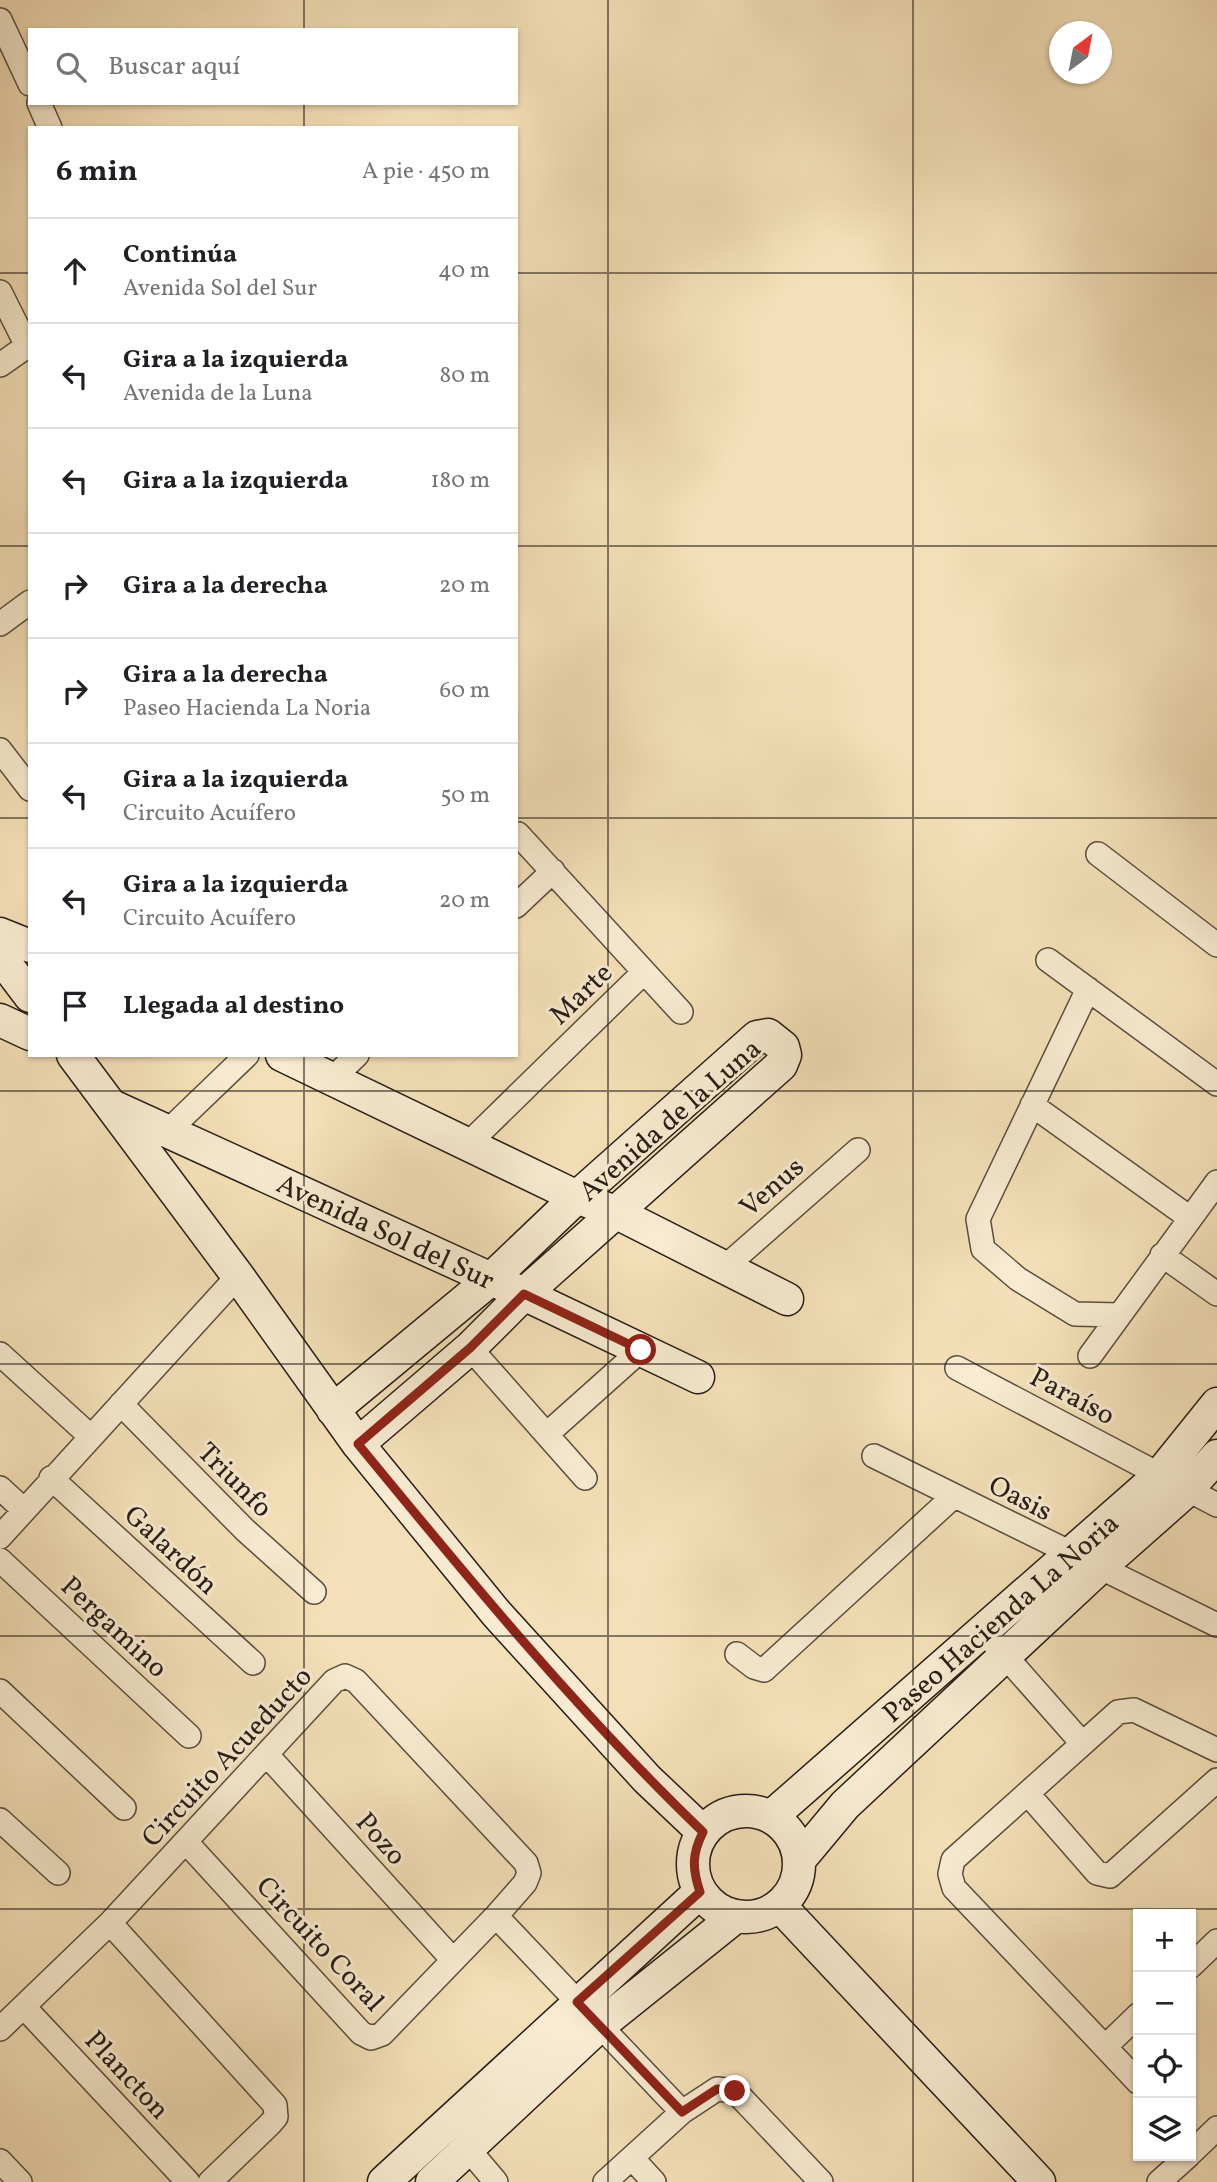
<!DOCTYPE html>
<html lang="es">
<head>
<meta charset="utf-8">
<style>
	body { margin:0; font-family:Vollkorn,serif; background:#f6f6f6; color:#202124 }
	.controls { position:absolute; right:21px; bottom:21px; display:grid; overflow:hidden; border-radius:0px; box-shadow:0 2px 5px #0004 }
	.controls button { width:63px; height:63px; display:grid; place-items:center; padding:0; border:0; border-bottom:2px solid #e0e0e0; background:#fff; color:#202124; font:35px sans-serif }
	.compass { position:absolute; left:1049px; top:21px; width:63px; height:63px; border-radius:50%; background:#fff; box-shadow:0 2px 5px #0004; rotate:32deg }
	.stop { position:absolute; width:21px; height:21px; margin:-16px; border:5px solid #8f2418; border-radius:50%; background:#fff }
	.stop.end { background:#8f2418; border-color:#fff; box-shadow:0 2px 7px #0008 }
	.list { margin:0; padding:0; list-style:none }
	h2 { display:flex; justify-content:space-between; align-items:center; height:91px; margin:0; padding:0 28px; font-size:30px }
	h2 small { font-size:23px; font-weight:400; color:#757577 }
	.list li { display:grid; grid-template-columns:46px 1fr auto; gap:21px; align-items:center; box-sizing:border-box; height:105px; padding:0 28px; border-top:2px solid #e0e0e0 }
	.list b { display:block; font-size:26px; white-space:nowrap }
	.list p { margin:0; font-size:23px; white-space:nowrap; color:#757577 }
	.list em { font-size:23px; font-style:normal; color:#757577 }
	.icon { flex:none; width:38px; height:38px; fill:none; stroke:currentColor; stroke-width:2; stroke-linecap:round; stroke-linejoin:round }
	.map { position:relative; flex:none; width:1217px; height:2182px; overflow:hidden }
	.search { position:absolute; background:#fff; box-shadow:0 2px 5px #0004; left:28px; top:28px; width:490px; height:77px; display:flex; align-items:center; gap:18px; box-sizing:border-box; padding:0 24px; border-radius:0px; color:#757577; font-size:26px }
	.panel { position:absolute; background:#fff; box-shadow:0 2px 5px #0004; left:28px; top:126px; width:490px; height:931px; border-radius:0px }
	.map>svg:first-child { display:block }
</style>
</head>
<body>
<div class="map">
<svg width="1217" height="2182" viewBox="0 0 1217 2182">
	<rect width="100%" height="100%" fill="#f4e0b8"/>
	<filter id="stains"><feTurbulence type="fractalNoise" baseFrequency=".00286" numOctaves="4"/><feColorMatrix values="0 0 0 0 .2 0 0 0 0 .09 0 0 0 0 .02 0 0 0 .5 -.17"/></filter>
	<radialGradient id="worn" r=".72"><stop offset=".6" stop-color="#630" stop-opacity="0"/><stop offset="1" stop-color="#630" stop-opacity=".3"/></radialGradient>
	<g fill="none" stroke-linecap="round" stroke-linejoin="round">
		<defs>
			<path id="street" d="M0,20L30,84
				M39,103L50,128
				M0,292L27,346
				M0,365L30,344
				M0,624L30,602
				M0,750L30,789
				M518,834L681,1012
				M1098,854L1217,945
				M516,906L553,871
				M1048,960L1217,1084
				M1088,989L978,1219L983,1249L1018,1279L1075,1314L1119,1315
				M333,1078L357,1055
				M1032,1105L1190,1218
				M169,1130L247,1055
				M467,1145L643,973
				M1162,1255L1217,1294
				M724,1268L858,1150
				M470,1348L585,1478
				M0,1354L89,1435
				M1090,1356L1217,1182
				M957,1368L1217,1505
				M121,1404L245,1530L314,1592
				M547,1434L641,1350
				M874,1456L1217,1625
				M51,1478L253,1663
				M0,1488L24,1510
				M0,1537L238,1276
				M0,1560L189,1736
				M984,1632L1082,1743
				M737,1654L754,1667L764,1670L954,1496
				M0,1691L124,1808
				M267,1755L453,1960
				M1028,1794L1097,1873L1110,1876L1217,1780
				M0,1820L58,1873
				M496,1916L682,2112L717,2089L735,2091L821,2182
				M110,1923L334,1681L345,1676L356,1681L526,1863L529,1873L525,1883L496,1916L382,2034L371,2038L361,2033L186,1842
				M1191,1966L1217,1941
				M24,2007L188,2182
				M1138,2015L1105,2047L954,1888L950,1874L953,1860L1118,1712L1134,1710L1217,1750
				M0,2029L110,1923L275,2105L276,2117L270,2124L210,2182
				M1105,2047L1138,2082
				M469,2150L496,2182
				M1191,2153L1217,2128
				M632,2158L654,2182
				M0,2161L20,2182
				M605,2182L682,2112
				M1159,2182L1188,2156"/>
			<path id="secondary" d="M0,934L30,946
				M0,956L30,996
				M0,1020L30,1034
				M73,1055L238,1276L358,1444L496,1613L647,1779L703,1832
				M282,1055L577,1197L617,1213L787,1299
				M112,1106L524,1294L698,1377
				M333,1410L491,1279L577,1197L757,1037L768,1035L783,1047L785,1055L781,1065L524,1294L470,1348L358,1444
				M693 1864a53 53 0 1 1 106 0a53 53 0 1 1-106 0Z
				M771,1817L1159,1476L1217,1404
				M800,1859L845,1805L1099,1568L1186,1491L1217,1456
				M780,1906L1039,2182
				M384,2182L700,1892
				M432,2182L599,2026L735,1917"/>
		</defs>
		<!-- street casing -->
		<use href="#street" stroke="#5a4e3e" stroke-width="26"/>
		<!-- secondary casing -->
		<use href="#secondary" stroke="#271d16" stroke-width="35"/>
		<!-- street -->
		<use href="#street" stroke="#f8ebd1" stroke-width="23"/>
		<!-- secondary -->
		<use href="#secondary" stroke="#f8ebd1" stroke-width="32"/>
	</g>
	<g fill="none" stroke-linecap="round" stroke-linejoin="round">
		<!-- route -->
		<path stroke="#8f2418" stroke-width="9" d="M641,1350L524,1294L470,1348L358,1444C468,1578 578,1712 703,1832C692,1854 692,1868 700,1892L577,2002L682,2112L717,2089L735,2091"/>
	</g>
	<!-- grid -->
	<path fill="none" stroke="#271d16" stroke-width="2" stroke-opacity="0.55" d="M304,0V30M608,0V2182M913,0V2182M304,103V128M0,273H30M516,273H1217M0,546H30M516,546H1217M0,818H30M516,818H1217M304,1055V2182M0,1091H1217M0,1364H1217M0,1636H1217M0,1909H1217"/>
	<g text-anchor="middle" stroke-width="6" stroke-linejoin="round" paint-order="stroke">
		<!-- street labels -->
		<g font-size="28" fill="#271d16" stroke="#f8ebd1">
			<text transform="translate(580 993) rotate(-44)" y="10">Marte</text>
			<text transform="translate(669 1119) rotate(-41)" y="10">Avenida de la Luna</text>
			<text transform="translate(771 1186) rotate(-41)" y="10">Venus</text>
			<text transform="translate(386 1231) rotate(25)" y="10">Avenida Sol del Sur</text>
			<text transform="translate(1073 1395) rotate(28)" y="10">Paraíso</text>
			<text transform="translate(236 1479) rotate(45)" y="10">Triunfo</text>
			<text transform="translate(1021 1497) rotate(27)" y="10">Oasis</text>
			<text transform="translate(172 1549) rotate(43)" y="10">Galardón</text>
			<text transform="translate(1000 1617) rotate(-41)" y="10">Paseo Hacienda La Noria</text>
			<text transform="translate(115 1626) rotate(43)" y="10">Pergamino</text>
			<text transform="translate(226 1756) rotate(-47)" y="10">Circuito Acueducto</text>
			<text transform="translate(382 1838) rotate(48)" y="10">Pozo</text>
			<text transform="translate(321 1943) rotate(47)" y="10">Circuito Coral</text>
			<text transform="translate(128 2074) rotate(47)" y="10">Plancton</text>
		</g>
	</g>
	<rect width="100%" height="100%" filter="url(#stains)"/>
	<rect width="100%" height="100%" fill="url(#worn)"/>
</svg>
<div class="controls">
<button>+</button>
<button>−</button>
<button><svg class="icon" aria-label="locate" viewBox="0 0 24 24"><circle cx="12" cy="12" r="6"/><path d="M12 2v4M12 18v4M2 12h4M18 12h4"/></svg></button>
<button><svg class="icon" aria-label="layers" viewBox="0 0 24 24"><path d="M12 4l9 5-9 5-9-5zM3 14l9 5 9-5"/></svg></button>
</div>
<svg class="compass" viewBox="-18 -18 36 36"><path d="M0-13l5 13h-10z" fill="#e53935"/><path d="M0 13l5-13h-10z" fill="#757577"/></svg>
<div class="stop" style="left:641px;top:1350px"></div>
<div class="stop end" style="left:735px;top:2091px"></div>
<div class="search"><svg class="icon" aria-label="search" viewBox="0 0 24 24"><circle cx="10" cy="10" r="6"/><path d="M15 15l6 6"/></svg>Buscar aquí</div>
<section class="panel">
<h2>6 min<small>A pie · 450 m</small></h2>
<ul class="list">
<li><svg class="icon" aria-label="ahead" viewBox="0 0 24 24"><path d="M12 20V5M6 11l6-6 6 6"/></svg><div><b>Continúa</b><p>Avenida Sol del Sur</p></div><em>40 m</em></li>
<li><svg class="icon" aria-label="left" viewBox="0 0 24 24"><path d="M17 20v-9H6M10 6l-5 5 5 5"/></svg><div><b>Gira a la izquierda</b><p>Avenida de la Luna</p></div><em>80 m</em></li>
<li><svg class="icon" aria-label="left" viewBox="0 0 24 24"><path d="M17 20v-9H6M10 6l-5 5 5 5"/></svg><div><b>Gira a la izquierda</b></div><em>180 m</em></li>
<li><svg class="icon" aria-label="right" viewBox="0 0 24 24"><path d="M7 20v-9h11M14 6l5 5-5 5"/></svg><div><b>Gira a la derecha</b></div><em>20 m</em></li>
<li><svg class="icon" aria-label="right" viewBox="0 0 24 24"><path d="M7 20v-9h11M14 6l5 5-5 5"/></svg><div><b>Gira a la derecha</b><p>Paseo Hacienda La Noria</p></div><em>60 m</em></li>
<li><svg class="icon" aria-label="left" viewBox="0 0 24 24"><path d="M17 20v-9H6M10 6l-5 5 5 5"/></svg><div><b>Gira a la izquierda</b><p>Circuito Acuífero</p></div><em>50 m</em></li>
<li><svg class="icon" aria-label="left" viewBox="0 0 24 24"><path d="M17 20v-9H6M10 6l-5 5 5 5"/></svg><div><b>Gira a la izquierda</b><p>Circuito Acuífero</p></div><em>20 m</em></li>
<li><svg class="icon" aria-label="arrive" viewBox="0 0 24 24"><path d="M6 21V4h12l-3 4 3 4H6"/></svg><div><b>Llegada al destino</b></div></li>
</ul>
</section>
</div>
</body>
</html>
